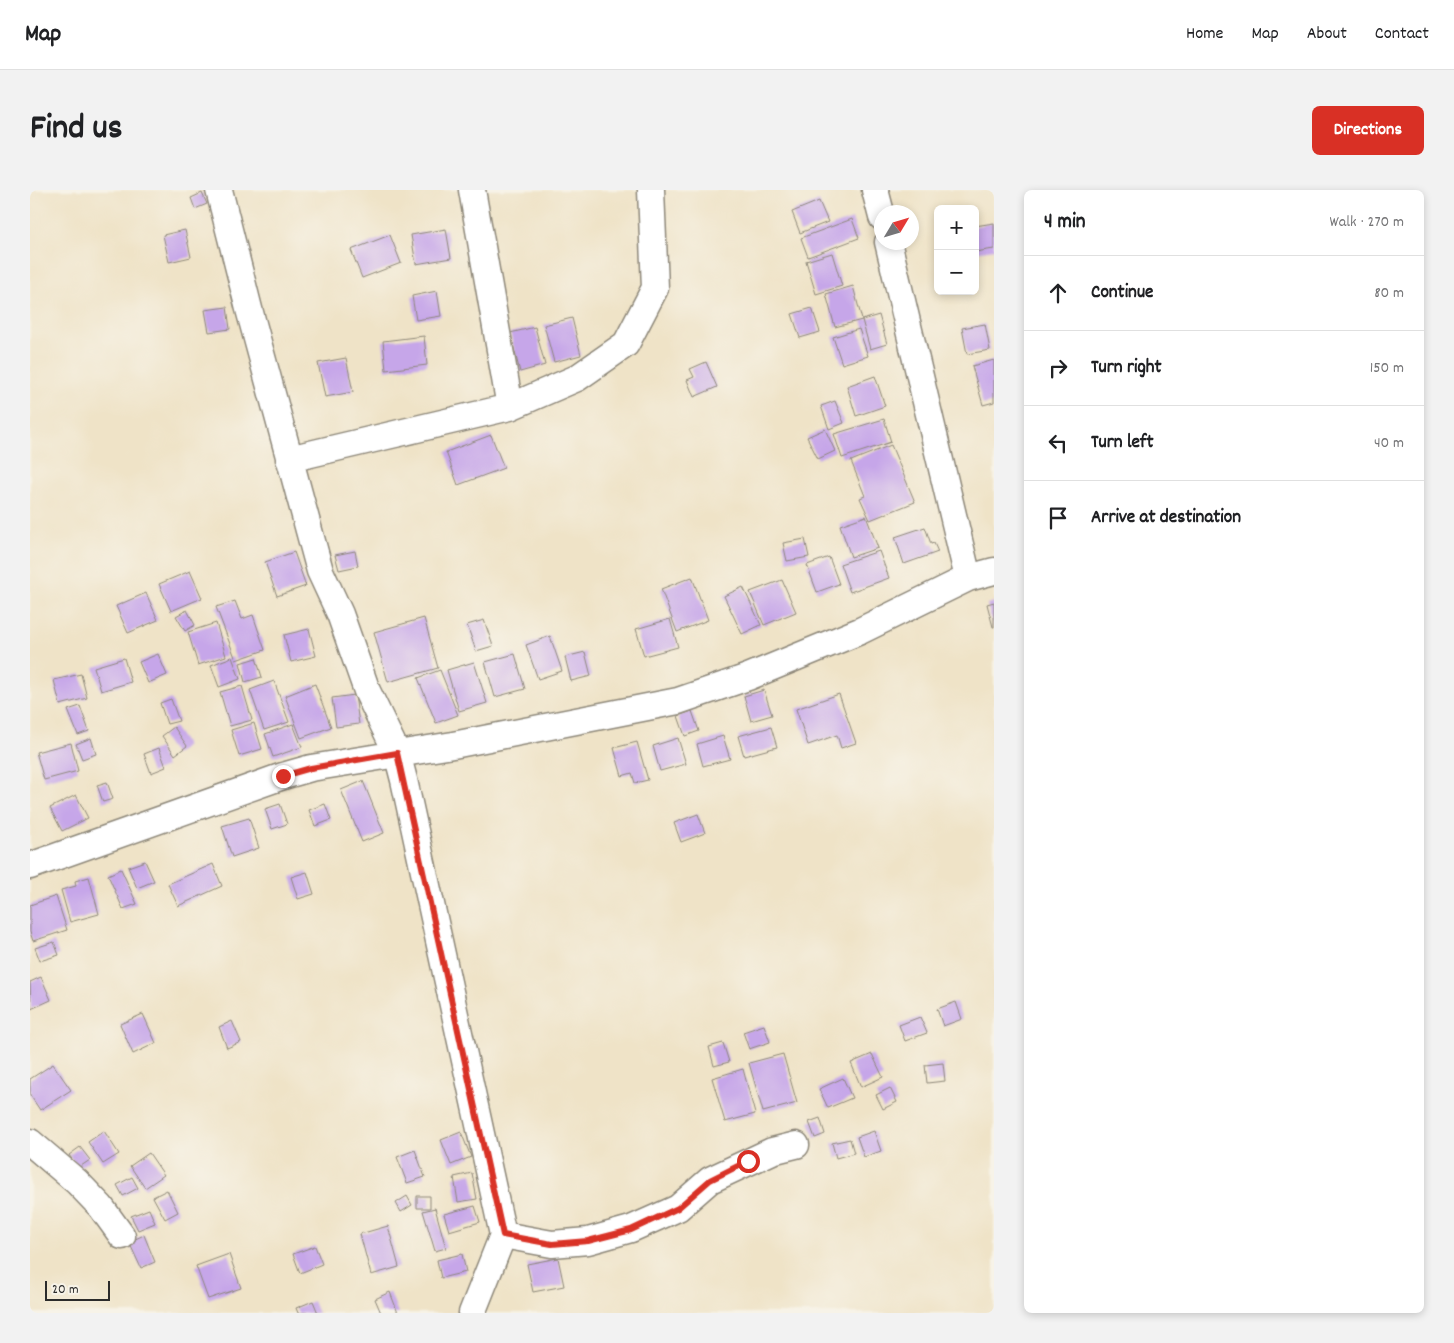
<!DOCTYPE html>
<html lang="en">
<head>
<meta charset="utf-8">
<style>
	body { margin:0; font-family:Dekko,sans-serif; background:#f2f2f2; color:#202124 }
	.controls { position:absolute; right:15px; top:15px; display:grid; overflow:hidden; border-radius:8px; box-shadow:0 2px 8px #0003 }
	.controls button { width:45px; height:45px; display:grid; place-items:center; padding:0; border:0; border-bottom:1px solid #e0e0e0; background:#fff; color:#202124; font:25px sans-serif }
	.compass { position:absolute; left:844px; top:15px; width:45px; height:45px; border-radius:50%; background:#fff; box-shadow:0 2px 8px #0003; rotate:52deg }
	.scale { position:absolute; left:15px; bottom:12px; width:65px; box-sizing:border-box; padding-left:5px; border:2px solid #2b2b2b; border-top:0; font-size:14px; line-height:18px; white-space:nowrap; color:#2b2b2b; -webkit-text-stroke:4px #f7f3e8; paint-order:stroke }
	.stop { position:absolute; width:15px; height:15px; margin:-11px; border:4px solid #d93025; border-radius:50%; background:#fff }
	.stop.end { background:#d93025; border-color:#fff; box-shadow:0 1px 5px #0008 }
	.list { margin:0; padding:0; list-style:none }
	h2 { display:flex; justify-content:space-between; align-items:center; height:65px; margin:0; padding:0 20px; font-size:21px }
	h2 small { font-size:16px; font-weight:400; color:#757577 }
	.list li { display:grid; grid-template-columns:32px 1fr auto; gap:15px; align-items:center; box-sizing:border-box; height:75px; padding:0 20px; border-top:1px solid #e0e0e0 }
	.list b { display:block; font-size:19px; white-space:nowrap }
	.list em { font-size:16px; font-style:normal; color:#757577 }
	.icon { flex:none; width:28px; height:28px; fill:none; stroke:currentColor; stroke-width:2; stroke-linecap:round; stroke-linejoin:round }
	.map { position:relative; flex:none; width:964px; height:1123px; overflow:hidden; border-radius:8px }
	header { display:flex; align-items:center; gap:30px; box-sizing:border-box; height:70px; padding:0 25px; background:#fff; border-bottom:1px solid #e0e0e0 }
	header strong { font-size:24px }
	nav { display:flex; gap:28px; margin-inline-start:auto; font-size:18px }
	.intro { display:flex; align-items:center; justify-content:space-between; box-sizing:border-box; height:120px; padding:0 30px }
	h1 { margin:0; font-size:35px }
	.button { padding:12px 22px; border-radius:8px; background:#d93025; color:#fff; font-size:18px; font-weight:700 }
	main { display:flex; gap:30px; padding:0 30px }
	aside { flex:1; background:#fff; border-radius:8px; box-shadow:0 2px 8px #0003 }
	.map>svg:first-child { display:block }
</style>
</head>
<body>
<header>
<strong>Map</strong>
<nav><a>Home</a><a>Map</a><a>About</a><a>Contact</a></nav>
</header>
<div class="intro"><h1>Find us</h1><a class="button">Directions</a></div>
<main>
<div class="map">
<svg width="964" height="1123" viewBox="0 0 964 1123">
	<rect width="100%" height="100%" fill="#f7f3e8"/>
	<filter id="ink" filterUnits="userSpaceOnUse"><feTurbulence type="fractalNoise" baseFrequency=".02" numOctaves="2"/><feDisplacementMap in="SourceGraphic" scale="10" xChannelSelector="R" yChannelSelector="G"/><feConvolveMatrix kernelMatrix="1 2 1 2 8 2 1 2 1" color-interpolation-filters="sRGB"/></filter>
	<filter id="wash" filterUnits="userSpaceOnUse"><feTurbulence type="fractalNoise" baseFrequency=".0096" numOctaves="4" result="noise"/><feDisplacementMap in="SourceGraphic" scale="20" xChannelSelector="R" yChannelSelector="G"/><feGaussianBlur stdDeviation="1.12" result="paint"/><feColorMatrix in="noise" values="0 0 0 0 0 0 0 0 0 0 0 0 0 0 0 0 0 1.4 0 .05"/><feComposite in="paint" operator="in"/></filter>
	<g filter="url(#wash)">
		<rect width="100%" height="100%" fill="#efe3c7"/>
		<g id="blocks">
			<!-- building -->
			<path fill="#c6a6e9" d="M172,3L177,14L165,19L161,8Z
				M789,11L798,32L770,43L762,22Z
				M822,29L829,48L778,67L771,48Z
				M964,33V59L945,62V36Z
				M416,39L421,68L386,74L381,45Z
				M155,40L161,67L139,72L133,45Z
				M360,45L371,73L332,88L321,60Z
				M802,63L812,96L786,104L776,71Z
				M823,96L832,130L805,137L796,104Z
				M407,101L411,126L386,130L382,106Z
				M197,117L200,139L179,142L175,120Z
				M782,118L790,142L770,148L762,124Z
				M849,125L857,154L840,159L832,130Z
				M542,128L551,165L524,172L514,135Z
				M955,134L960,160L937,164L932,138Z
				M505,137L515,175L490,182L480,143Z
				M829,139L838,166L812,174L803,147Z
				M394,146L397,175L356,180L353,151Z
				M316,168L323,202L295,207L288,173Z
				M964,170V212L953,215L942,176Z
				M676,172L687,197L664,207L657,190L664,187L660,179Z
				M845,186L855,216L826,226L817,196Z
				M805,211L814,233L799,239L791,216Z
				M854,229L861,252L812,268L804,244Z
				M795,239L805,261L788,269L777,247Z
				M461,245L474,278L428,295L416,262Z
				M861,255L885,312L840,330L830,308L835,306L821,271Z
				M836,326L848,358L821,367L810,335Z
				M895,337L901,354L904,353L908,362L874,374L865,347Z
				M775,349L779,367L757,371L753,353Z
				M325,361L328,376L309,380L305,365Z
				M849,361L859,388L820,402L810,374Z
				M264,362L276,396L247,406L235,372Z
				M799,367L809,394L787,402L777,375Z
				M160,381L172,408L141,421L129,394Z
				M662,387L678,430L647,442L631,399Z
				M752,390L766,422L734,435L720,402Z
				M713,397L731,435L712,444L694,406Z
				M116,403L128,430L98,443L86,416Z
				M205,411L212,429L223,425L235,460L206,470L186,417Z
				M964,412V437H963L957,414Z
				M157,420L165,435L155,441L146,426Z
				M394,428L408,478L358,492L344,442Z
				M640,429L648,457L614,466L606,439Z
				M454,430L463,456L446,461L437,435Z
				M186,433L196,466L168,475L158,442Z
				M279,439L286,466L261,472L254,445Z
				M520,446L532,481L508,489L496,455Z
				M555,462L561,486L541,491L535,467Z
				M128,464L137,485L118,493L109,472Z
				M485,464L495,499L465,507L455,472Z
				M202,467L210,489L189,497L181,475Z
				M94,468L101,492L71,501L64,477Z
				M226,468L232,487L215,492L210,473Z
				M444,472L457,513L429,521L417,480Z
				M410,480L428,525L406,533L388,488Z
				M51,484L57,508L30,515L24,490Z
				M244,491L259,532L234,540L220,500Z
				M285,494L301,537L271,548L255,506Z
				M212,496L222,530L200,536L190,502Z
				M734,500L742,525L721,531L714,506Z
				M809,504L826,553L811,558L807,545L778,555L766,519Z
				M325,505L329,534L306,537L302,508Z
				M141,509L149,531L137,534L130,513Z
				M50,516L59,541L48,545L38,520Z
				M662,521L669,541L655,546L648,526Z
				M224,533L232,559L209,566L201,540Z
				M263,534L272,557L243,567L235,544Z
				M144,537L157,556L145,565L132,546Z
				M741,537L747,557L714,566L708,546Z
				M693,546L700,569L673,576L667,554Z
				M61,548L66,564L52,569L46,554Z
				M648,548L656,574L630,581L623,556Z
				M607,552L618,590L605,593L602,583L592,586L584,558Z
				M41,553L48,581L14,590L6,562Z
				M129,558L136,577L121,583L114,564Z
				M333,591L354,643L332,652L311,600Z
				M77,592L83,609L73,612L67,595Z
				M46,605L58,628L32,641L20,618Z
				M250,614L257,634L242,639L235,619Z
				M295,614L301,630L285,636L279,620Z
				M668,624L675,643L651,652L644,633Z
				M219,628L229,658L202,667L192,636Z
				M115,671L124,691L107,698L98,677Z
				M183,674L192,696L148,716L138,694Z
				M91,679L107,714L93,719L78,685Z
				M277,682L284,704L268,709L261,687Z
				M59,687L69,724L40,732L31,700L46,696L45,691Z
				M26,706L37,740L3,751L0,742V715Z
				M24,752L29,765L10,771L5,758Z
				M11,787L21,810L1,819L0,792Z
				M926,812L932,829L913,836L907,819Z
				M113,824L126,853L103,864L90,834Z
				M890,827L897,843L875,851L869,835Z
				M202,831L211,852L197,858L189,837Z
				M734,835L740,852L719,859L713,842Z
				M693,853L699,872L684,876L679,857Z
				M753,864L767,913L733,922L719,873Z
				M842,864L853,887L831,897L821,873Z
				M913,873L915,891L897,893L895,875Z
				M23,874L41,900L10,920L0,905V889Z
				M713,879L725,924L695,932L682,888Z
				M813,888L822,908L798,918L789,899Z
				M860,898L867,912L853,919L846,905Z
				M790,928L795,944L785,948L779,932Z
				M74,941L89,964L73,974L58,952Z
				M844,941L851,961L834,967L827,947Z
				M431,942L441,967L421,975L411,950Z
				M820,949L824,963L806,968L802,953Z
				M50,957L60,970L48,978L39,965Z
				M385,960L395,987L377,993L367,967Z
				M119,963L134,985L115,998L100,976Z
				M442,983L447,1009L428,1012L424,987Z
				M102,987L108,998L93,1006L87,995Z
				M137,1000L148,1022L135,1029L123,1007Z
				M377,1006L382,1015L371,1022L366,1013Z
				M387,1006H400V1018H387Z
				M445,1016L450,1032L419,1041L414,1024Z
				M405,1018L416,1058L405,1061L393,1021Z
				M119,1019L125,1033L108,1040L101,1026Z
				M358,1036L369,1077L341,1085L330,1044Z
				M114,1045L125,1072L111,1078L99,1052Z
				M285,1056L292,1074L270,1083L263,1064Z
				M199,1064L211,1098L178,1109L166,1076Z
				M432,1064L436,1082L411,1088L407,1070Z
				M528,1068L534,1096L503,1102L497,1074Z
				M360,1102L368,1123H351L345,1109Z
				M283,1111L288,1123H268L266,1118Z"/>
		</g>
	</g>
	<g filter="url(#ink)">
		<use href="#blocks" fill-opacity="0" stroke="#8d8779" stroke-width="1"/>
		<g fill="none" stroke-linecap="round" stroke-linejoin="round">
			<defs>
				<path id="minor" d="M189,0L219,119L290,381L310,424L337,501L367,563L374,590L473,1045L442,1123
					M442,0L480,217
					M845,0L852,27
					M858,52L938,388
					M259,269L480,217L547,188L596,154L625,98L621,0
					M0,676L253,586L281,578L423,555L648,511L718,487L830,441L938,388L964,381
					M0,952L47,992L71,1017L92,1046
					M473,1045L522,1054L558,1051L601,1039L648,1018L680,990L742,961L766,955"/>
			</defs>
			<!-- minor casing -->
			<use href="#minor" stroke="#8d8779" stroke-width="29"/>
			<!-- minor -->
			<use href="#minor" stroke="#fff" stroke-width="26"/>
		</g>
	</g>
	<g fill="none" stroke-linecap="round" stroke-linejoin="round" filter="url(#ink)">
		<!-- route -->
		<path stroke="#d93025" stroke-width="6" d="M253,586L281,578L367,563L473,1045L522,1054L558,1051L601,1040L648,1018L680,990L718,971"/>
	</g>
</svg>
<div class="controls">
<button>+</button>
<button>−</button>
</div>
<svg class="compass" viewBox="-18 -18 36 36"><path d="M0-13l5 13h-10z" fill="#e53935"/><path d="M0 13l5-13h-10z" fill="#757577"/></svg>
<div class="scale">20 m</div>
<div class="stop" style="left:718px;top:971px"></div>
<div class="stop end" style="left:253px;top:586px"></div>
</div>
<aside>
<h2>4 min<small>Walk · 270 m</small></h2>
<ul class="list">
<li><svg class="icon" aria-label="ahead" viewBox="0 0 24 24"><path d="M12 20V5M6 11l6-6 6 6"/></svg><div><b>Continue</b></div><em>80 m</em></li>
<li><svg class="icon" aria-label="right" viewBox="0 0 24 24"><path d="M7 20v-9h11M14 6l5 5-5 5"/></svg><div><b>Turn right</b></div><em>150 m</em></li>
<li><svg class="icon" aria-label="left" viewBox="0 0 24 24"><path d="M17 20v-9H6M10 6l-5 5 5 5"/></svg><div><b>Turn left</b></div><em>40 m</em></li>
<li><svg class="icon" aria-label="arrive" viewBox="0 0 24 24"><path d="M6 21V4h12l-3 4 3 4H6"/></svg><div><b>Arrive at destination</b></div></li>
</ul>
</aside>
</main>
</body>
</html>
